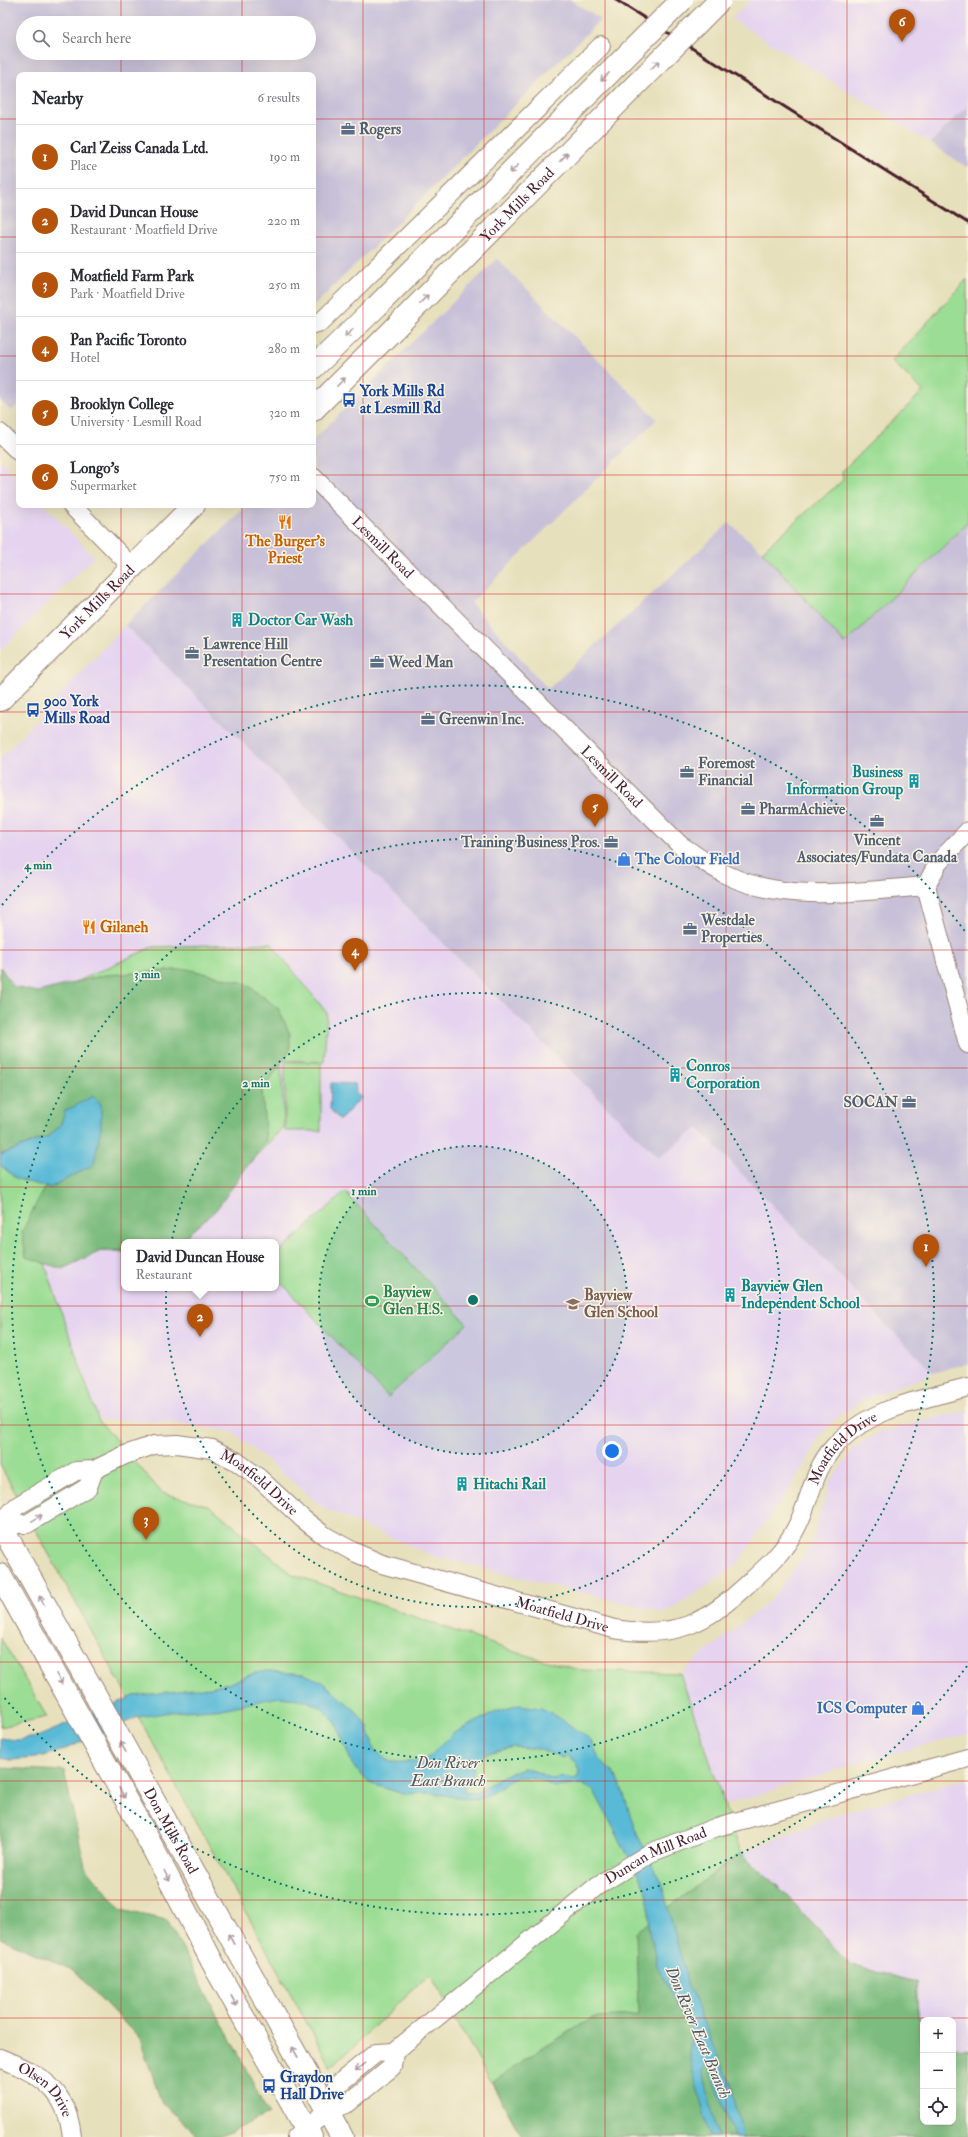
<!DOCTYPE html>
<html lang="en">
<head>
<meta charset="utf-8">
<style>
	body { margin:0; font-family:"IM FELL Double Pica",serif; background:#f7f7f7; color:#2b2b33 }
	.controls { position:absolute; right:12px; bottom:12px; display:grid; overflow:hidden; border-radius:8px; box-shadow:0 4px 16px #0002 }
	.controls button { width:36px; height:36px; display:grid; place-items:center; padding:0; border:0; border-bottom:1px solid #e1e1e2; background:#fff; color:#2b2b33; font:20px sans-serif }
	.you { position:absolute; left:612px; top:1451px; width:14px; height:14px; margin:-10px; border:3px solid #fff; border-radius:50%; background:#1a73e8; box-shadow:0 0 0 6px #1a73e833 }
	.badge { display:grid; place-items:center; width:26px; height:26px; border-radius:50%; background:#b45309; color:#fff; font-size:13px; font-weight:700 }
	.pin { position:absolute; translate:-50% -33px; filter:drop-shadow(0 1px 2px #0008) }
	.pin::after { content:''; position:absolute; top:21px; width:14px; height:12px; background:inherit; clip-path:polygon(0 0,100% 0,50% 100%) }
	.popup { position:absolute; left:121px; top:1239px; width:158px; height:52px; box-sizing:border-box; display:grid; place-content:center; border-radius:8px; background:#fff; filter:drop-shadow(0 1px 3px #0005); font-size:13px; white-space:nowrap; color:#7c7c81 }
	.popup b { font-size:15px; color:#2b2b33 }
	.popup::after { content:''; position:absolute; left:50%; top:100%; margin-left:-8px; border:8px solid transparent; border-top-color:#fff }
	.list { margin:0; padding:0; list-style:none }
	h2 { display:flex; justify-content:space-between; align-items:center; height:52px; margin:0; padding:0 16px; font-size:17px }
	h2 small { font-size:13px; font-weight:400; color:#7c7c81 }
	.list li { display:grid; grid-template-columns:26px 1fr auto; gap:12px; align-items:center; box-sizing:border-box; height:64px; padding:0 16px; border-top:1px solid #e1e1e2 }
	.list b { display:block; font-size:15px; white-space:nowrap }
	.list p { margin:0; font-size:13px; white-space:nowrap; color:#7c7c81 }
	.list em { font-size:13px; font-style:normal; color:#7c7c81 }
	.icon { flex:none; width:22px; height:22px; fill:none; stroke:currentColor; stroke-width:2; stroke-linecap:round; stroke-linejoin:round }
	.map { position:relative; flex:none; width:968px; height:2137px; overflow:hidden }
	.search { position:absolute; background:#fff; box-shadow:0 4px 16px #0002; left:16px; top:16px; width:300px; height:44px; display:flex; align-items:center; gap:10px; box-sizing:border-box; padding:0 14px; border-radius:22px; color:#7c7c81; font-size:15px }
	.panel { position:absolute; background:#fff; box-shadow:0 4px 16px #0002; left:16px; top:72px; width:300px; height:436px; border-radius:8px }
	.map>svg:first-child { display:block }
</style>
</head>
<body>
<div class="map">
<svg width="968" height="2137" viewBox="0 0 968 2137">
	<rect width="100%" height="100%" fill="#fcf5e5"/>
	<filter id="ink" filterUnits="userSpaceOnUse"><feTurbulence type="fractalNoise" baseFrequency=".025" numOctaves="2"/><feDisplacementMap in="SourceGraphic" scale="8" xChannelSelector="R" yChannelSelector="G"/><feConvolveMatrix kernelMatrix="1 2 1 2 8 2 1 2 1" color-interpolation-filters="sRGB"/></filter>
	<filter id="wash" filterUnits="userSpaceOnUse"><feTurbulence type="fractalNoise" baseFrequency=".012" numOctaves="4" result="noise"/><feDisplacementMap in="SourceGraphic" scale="16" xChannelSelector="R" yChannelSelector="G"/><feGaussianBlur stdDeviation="0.9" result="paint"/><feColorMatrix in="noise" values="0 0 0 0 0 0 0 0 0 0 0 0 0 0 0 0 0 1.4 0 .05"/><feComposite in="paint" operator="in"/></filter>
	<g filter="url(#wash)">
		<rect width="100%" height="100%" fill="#e7e0bc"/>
		<!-- built -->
		<path fill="#e5d3f0" d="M751,0H968V105L930,143L732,19Z
			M0,460L19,480V505H44L94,557L0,651Z
			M125,625L658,1158L698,1128L933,1373L865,1399L839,1416L820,1435L801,1471L736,1566L665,1613L433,1556L324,1508L233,1432L167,1422L98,1419L45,1264L87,1251L124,1252V1288H276V1242H167L24,1006L0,993V759Z
			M968,1410V1734L859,1763L724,1805L680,1673L771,1600L810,1547L830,1482L856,1446L880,1432Z
			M968,1779V2048L953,2047V2020H923V2045H920L915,1982L850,1965L784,1892L741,1853L839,1814Z"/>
		<!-- industrial -->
		<path fill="#c7c0d8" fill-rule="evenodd" d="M0,0H570L601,19L313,307V75H19V404L11,411L0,400ZM23,23H309V53H23Z
			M968,105V168L930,143Z
			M497,259L657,419L471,603L548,689L729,523L762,551L845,644L968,522V1363L933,1373L698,1128L658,1158L125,625L247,505H313V440Z"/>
		<!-- green -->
		<path fill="#9bdd94" stroke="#727e60" d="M967,279L968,522L845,644L762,551L843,480L842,471L923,391L892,361Z
			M271,943L327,1013L324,1062H321V1131H285V1062H320L281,1060L284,1126L230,1184L124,1242V1252L87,1251L45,1264L98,1419L162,1493L210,1506L292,1574L518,1653L580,1670L680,1673L741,1853L784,1892L850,1965L916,1982L920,2045H923V2122H953V2047L968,2048V2137H522L430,1974L331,2067L0,1465V993L24,1006L152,947Z
			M345,1192L467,1324L388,1397L276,1277V1255Z
			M0,1637L47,1717L0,1727Z"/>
		<!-- forest -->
		<path fill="#7cbc7e" stroke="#636e54" d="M0,967L14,987L38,992L105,975L187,969L245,983L278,1008L290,1034V1050L262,1091L266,1140L216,1210L179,1242H124V1251L103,1250L62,1269L26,1257L22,1232L44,1188H50L66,1111L60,1126L49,1136L0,1155Z
			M0,1768L64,1771L85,1866L121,1910L167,1920L242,2061L268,2114L219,2137H199L162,2103L140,2039L73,1970L0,1938Z
			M741,1853L784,1892L850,1965L916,1982L920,2045H923V2122H953V2047L968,2048V2137H522L492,2083L525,2059L594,2017L638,2015L636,1932Z"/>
		<!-- water -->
		<path fill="#59bad7" stroke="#526c81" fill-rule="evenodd" d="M331,1083L355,1084L356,1092L361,1098L340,1120L330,1109Z
			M93,1096L101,1104V1127L94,1164L50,1188L17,1179L0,1165V1155L49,1136L60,1126L65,1111Z
			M269,1671L304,1674L321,1681L355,1710L368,1727L374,1749L390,1762H421L430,1756L452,1734L496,1712L519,1705L541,1708L555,1715L590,1739L599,1758L613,1772L620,1783L635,1830L662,1884L688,1985L709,2036L730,2080L743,2137H734C732,2125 727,2118 723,2107C718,2094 715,2080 709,2067L706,2066L703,2071L718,2137H710L690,2061V2033L657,1965L649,1927V1906L645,1888L594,1791L582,1784L555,1787L535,1778L518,1777L508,1781L490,1795L475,1800L431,1793L403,1794L369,1783L352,1764L336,1723L322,1708L306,1700L279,1697L227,1708L172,1712L138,1717L61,1751L35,1758L11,1760L0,1758V1738L17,1740L37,1737L134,1696L210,1687L231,1682L255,1673ZM514,1747L540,1749L562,1758L567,1755L575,1762L579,1771L578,1777L574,1779L564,1777L552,1779L530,1769L522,1768L498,1778L477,1793L465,1792L464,1789L473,1775L474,1763L488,1753Z"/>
	</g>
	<g filter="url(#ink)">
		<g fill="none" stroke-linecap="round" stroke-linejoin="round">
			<defs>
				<g id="minor">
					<path d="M313,324L321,322L601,46"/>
					<path d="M0,433L19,452"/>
					<path id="s1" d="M313,477L680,845C696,855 710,867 727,875C787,904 862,891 926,886"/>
					<path d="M71,505L132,567"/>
					<path d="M926,886L968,1044"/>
					<path d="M926,886L938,863L968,831"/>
					<path id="s2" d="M0,1524L17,1506L76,1471L94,1470L125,1455L154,1445L177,1444L212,1449L236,1461L259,1478L303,1519L325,1536L354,1552L382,1564L614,1629C677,1639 705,1624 750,1582C768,1566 784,1551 795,1530C810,1504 812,1471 833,1448C867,1408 920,1400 968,1387"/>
					<path d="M0,1524H27L88,1487L94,1470"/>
					<path id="s3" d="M0,2058C41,2075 67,2089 72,2137"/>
					<path id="s4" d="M327,2111L337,2085L376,2053L394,2052L597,1886L650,1853L717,1827L968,1758"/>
					<path d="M296,2137L327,2111L348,2103L392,2067L394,2052"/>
				</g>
				<g id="major">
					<path d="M313,368L377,306"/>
					<path d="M313,410L396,327"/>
					<path id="s5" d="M0,700L194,505"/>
					<path id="s6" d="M0,1524L342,2137"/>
					<path d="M0,1575L149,1841L215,1967L311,2137"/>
				</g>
			</defs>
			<!-- minor casing -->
			<use href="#minor" stroke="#988074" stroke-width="20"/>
			<!-- major casing -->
			<use href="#major" stroke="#988074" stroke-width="24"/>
			<!-- minor -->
			<use href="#minor" stroke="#fff" stroke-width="18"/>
			<!-- major -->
			<use href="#major" stroke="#fff" stroke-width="22"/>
			<!-- rail -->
			<path stroke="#4a1f2b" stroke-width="3" d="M616,0L968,223"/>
			<defs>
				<g id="major-bridge">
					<path d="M377,306L682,0"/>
					<path id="s7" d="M396,327L720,0"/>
				</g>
			</defs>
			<!-- major-bridge casing -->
			<use href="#major-bridge" stroke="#988074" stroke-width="24" stroke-linecap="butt"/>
			<!-- major-bridge -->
			<use href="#major-bridge" stroke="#fff" stroke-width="22"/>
		</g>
		<!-- one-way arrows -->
		<defs><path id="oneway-shaft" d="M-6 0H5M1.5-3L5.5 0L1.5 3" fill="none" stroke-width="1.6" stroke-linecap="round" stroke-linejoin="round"/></defs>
		<g stroke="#ae9aa0">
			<use href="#oneway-shaft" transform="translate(655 65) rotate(-45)"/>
			<use href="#oneway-shaft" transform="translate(605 77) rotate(135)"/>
			<use href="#oneway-shaft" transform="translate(564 157) rotate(-46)"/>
			<use href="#oneway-shaft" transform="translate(514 169) rotate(135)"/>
			<use href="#oneway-shaft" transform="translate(424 299) rotate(-46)"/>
			<use href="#oneway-shaft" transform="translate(349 333) rotate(136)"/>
			<use href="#oneway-shaft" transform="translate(341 382) rotate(-45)"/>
			<use href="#oneway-shaft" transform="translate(37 1518) rotate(-31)"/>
			<use href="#oneway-shaft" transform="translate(42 1601) rotate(-119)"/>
			<use href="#oneway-shaft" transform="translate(59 1679) rotate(61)"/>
			<use href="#oneway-shaft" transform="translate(123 1747) rotate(-119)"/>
			<use href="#oneway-shaft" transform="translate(122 1793) rotate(61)"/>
			<use href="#oneway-shaft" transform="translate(167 1876) rotate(62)"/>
			<use href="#oneway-shaft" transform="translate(231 1939) rotate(-119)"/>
			<use href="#oneway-shaft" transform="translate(234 2001) rotate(61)"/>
			<use href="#oneway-shaft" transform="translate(295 2052) rotate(-119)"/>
			<use href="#oneway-shaft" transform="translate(360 2067) rotate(141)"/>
		</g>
	</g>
	<!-- grid -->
	<path fill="none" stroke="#d62828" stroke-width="1" stroke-opacity="0.55" d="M121,0V23M242,0V23M363,0V2137M484,0V2137M605,0V2137M726,0V2137M847,0V2137M121,53V75M242,53V75M0,119H19M313,119H968M0,237H19M313,237H968M0,356H19M313,356H968M0,475H19M313,475H968M121,505V2137M242,505V2137M0,594H968M0,712H968M0,831H968M0,950H968M0,1068H968M0,1187H968M0,1306H968M0,1425H968M0,1543H968M0,1662H968M0,1781H968M0,1900H968M0,2018H968"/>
	<!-- distance rings -->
	<circle cx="473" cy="1300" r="154" fill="#0f766e" fill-opacity=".12"/>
	<g fill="none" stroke="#0f766e" stroke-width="2" stroke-dasharray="2 4">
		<circle cx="473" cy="1300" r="154"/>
		<circle cx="473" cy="1300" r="307"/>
		<circle cx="473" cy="1300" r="461"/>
		<path d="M967 1666A615 615 0 0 1 2 1695M2 905A615 615 0 0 1 967 934"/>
	</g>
	<!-- icons -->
	<defs>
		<symbol id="office-bare" viewBox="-9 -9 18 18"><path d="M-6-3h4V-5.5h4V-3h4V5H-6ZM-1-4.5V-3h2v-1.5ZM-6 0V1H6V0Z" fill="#5c6f8a" stroke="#fcf5e5" stroke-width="2.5" paint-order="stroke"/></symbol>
		<symbol id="bus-bare" viewBox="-9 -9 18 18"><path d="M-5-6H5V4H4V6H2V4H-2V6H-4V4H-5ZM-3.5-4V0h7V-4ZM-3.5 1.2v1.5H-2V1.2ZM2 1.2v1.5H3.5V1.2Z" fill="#1a4fb4" stroke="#fcf5e5" stroke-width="2.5" paint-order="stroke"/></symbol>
		<symbol id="restaurant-bare" viewBox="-9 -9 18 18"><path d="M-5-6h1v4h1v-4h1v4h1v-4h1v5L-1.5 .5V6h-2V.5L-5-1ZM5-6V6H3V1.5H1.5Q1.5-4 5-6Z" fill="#e8710a" stroke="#fcf5e5" stroke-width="2.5" paint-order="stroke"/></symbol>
		<symbol id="building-bare" viewBox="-9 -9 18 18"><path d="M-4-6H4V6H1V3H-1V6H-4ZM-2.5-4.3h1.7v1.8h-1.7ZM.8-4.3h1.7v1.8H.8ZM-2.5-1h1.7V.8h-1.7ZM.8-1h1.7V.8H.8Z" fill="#0f9aa8" stroke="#fcf5e5" stroke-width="2.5" paint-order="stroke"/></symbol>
		<symbol id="shop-bare" viewBox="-9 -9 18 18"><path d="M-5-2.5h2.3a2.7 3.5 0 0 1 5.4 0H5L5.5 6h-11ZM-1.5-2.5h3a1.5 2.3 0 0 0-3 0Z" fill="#3f7fe0" stroke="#fcf5e5" stroke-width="2.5" paint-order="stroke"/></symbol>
		<symbol id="stadium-bare" viewBox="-9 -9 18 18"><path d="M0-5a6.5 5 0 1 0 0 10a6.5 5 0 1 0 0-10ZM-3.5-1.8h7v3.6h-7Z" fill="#2e9e5b" stroke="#fcf5e5" stroke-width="2.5" paint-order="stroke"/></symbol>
		<symbol id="school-bare" viewBox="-9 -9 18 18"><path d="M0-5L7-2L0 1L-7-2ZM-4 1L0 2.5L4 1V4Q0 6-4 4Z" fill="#8d6e63" stroke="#fcf5e5" stroke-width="2.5" paint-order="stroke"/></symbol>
	</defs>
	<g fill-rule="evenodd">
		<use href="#office-bare" x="338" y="119" width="20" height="20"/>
		<use href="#bus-bare" x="339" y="390" width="20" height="20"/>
		<use href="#restaurant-bare" x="275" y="512" width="20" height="20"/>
		<use href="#building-bare" x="227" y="610" width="20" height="20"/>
		<use href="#office-bare" x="182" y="643" width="20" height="20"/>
		<use href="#office-bare" x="367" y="652" width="20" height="20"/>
		<use href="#bus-bare" x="23" y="700" width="20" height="20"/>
		<use href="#office-bare" x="418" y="709" width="20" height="20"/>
		<use href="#office-bare" x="677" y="762" width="20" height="20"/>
		<use href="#building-bare" x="904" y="771" width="20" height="20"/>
		<use href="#office-bare" x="738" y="799" width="20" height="20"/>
		<use href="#office-bare" x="867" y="811" width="20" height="20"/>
		<use href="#office-bare" x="601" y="832" width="20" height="20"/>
		<use href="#shop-bare" x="614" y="849" width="20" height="20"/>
		<use href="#restaurant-bare" x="79" y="917" width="20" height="20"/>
		<use href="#office-bare" x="680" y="919" width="20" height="20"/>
		<use href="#building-bare" x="665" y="1065" width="20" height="20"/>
		<use href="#office-bare" x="899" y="1092" width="20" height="20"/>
		<use href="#building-bare" x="720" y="1285" width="20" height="20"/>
		<use href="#stadium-bare" x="362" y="1291" width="20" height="20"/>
		<use href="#school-bare" x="563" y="1294" width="20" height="20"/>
		<use href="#building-bare" x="452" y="1474" width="20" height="20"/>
		<use href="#shop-bare" x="908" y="1698" width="20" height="20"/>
		<use href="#bus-bare" x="259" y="2076" width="20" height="20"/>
	</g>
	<g text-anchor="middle" stroke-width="3" stroke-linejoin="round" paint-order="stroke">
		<!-- service labels -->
		<g font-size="15" font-weight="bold" fill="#4e5e75" stroke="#fcf5e5" text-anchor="start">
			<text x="359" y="134">Rogers</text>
			<text x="203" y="649">Lawrence Hill<tspan x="203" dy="17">Presentation Centre</tspan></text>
			<text x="388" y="667">Weed Man</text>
			<text x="439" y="724">Greenwin Inc.</text>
			<text x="698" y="768">Foremost<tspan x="698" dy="17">Financial</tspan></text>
			<text x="759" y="814">PharmAchieve</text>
			<text x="877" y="845" text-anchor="middle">Vincent<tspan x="877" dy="17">Associates/Fundata Canada</tspan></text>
			<text x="600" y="847" text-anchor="end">Training Business Pros.</text>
			<text x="701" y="925">Westdale<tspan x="701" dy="17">Properties</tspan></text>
			<text x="898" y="1107" text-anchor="end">SOCAN</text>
		</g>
		<!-- street labels -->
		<g font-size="15" fill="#4a1f2b" stroke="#fcf5e5">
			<text dy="5" stroke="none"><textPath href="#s7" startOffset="172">York Mills Road</textPath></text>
			<text dy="5" stroke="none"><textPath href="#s1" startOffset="99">Lesmill Road</textPath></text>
			<text dy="5" stroke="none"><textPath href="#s5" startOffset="138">York Mills Road</textPath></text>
			<text dy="5" stroke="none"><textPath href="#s1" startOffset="423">Lesmill Road</textPath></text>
			<text dy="5" stroke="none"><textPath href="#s2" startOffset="1000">Moatfield Drive</textPath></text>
			<text dy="5" stroke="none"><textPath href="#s2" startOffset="293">Moatfield Drive</textPath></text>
			<text dy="5" stroke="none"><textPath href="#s2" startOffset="629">Moatfield Drive</textPath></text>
			<text dy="5" stroke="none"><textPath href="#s6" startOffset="351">Don Mills Road</textPath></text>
			<text dy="5" stroke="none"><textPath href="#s4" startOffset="425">Duncan Mill Road</textPath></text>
			<text dy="5" stroke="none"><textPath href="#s3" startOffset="57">Olsen Drive</textPath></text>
		</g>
		<!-- transit labels -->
		<g font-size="15" font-weight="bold" fill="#164399" stroke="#fcf5e5" text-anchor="start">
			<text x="360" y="396">York Mills Rd<tspan x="360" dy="17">at Lesmill Rd</tspan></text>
			<text x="44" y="706">900 York<tspan x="44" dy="17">Mills Road</tspan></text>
			<text x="280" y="2082">Graydon<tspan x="280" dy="17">Hall Drive</tspan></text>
		</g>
		<!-- food labels -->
		<g font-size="15" font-weight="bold" fill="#c56008" stroke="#fcf5e5">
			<text x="285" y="546">The Burger's<tspan x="285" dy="17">Priest</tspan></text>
			<text x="100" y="932" text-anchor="start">Gilaneh</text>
		</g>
		<!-- culture labels -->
		<g font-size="15" font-weight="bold" fill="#0d838f" stroke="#fcf5e5" text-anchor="start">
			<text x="248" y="625">Doctor Car Wash</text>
			<text x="903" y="777" text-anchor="end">Business<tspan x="903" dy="17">Information Group</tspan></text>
			<text x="686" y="1071">Conros<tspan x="686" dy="17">Corporation</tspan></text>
			<text x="741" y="1291">Bayview Glen<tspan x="741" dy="17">Independent School</tspan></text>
			<text x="473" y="1489">Hitachi Rail</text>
		</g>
		<!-- shop labels -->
		<g font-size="15" font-weight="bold" fill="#366cbe" stroke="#fcf5e5" text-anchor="start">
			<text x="635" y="864">The Colour Field</text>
			<text x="907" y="1713" text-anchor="end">ICS Computer</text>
		</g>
		<!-- leisure labels -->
		<g font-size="15" font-weight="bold" fill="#27864d" stroke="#fcf5e5" text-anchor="start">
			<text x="383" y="1297">Bayview<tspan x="383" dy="17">Glen H.S.</tspan></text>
		</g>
		<!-- education labels -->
		<g font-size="15" font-weight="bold" fill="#785e54" stroke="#fcf5e5" text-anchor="start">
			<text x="584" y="1300">Bayview<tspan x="584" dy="17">Glen School</tspan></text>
		</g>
		<!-- water labels -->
		<g font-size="16" font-style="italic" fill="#4f5567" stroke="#fcf5e5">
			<text x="448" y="1768">Don River<tspan x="448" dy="18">East Branch</tspan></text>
			<text transform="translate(699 2032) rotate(67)" y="6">Don River East Branch</text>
		</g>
	</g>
	<circle cx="473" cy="1300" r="6" fill="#0f766e" stroke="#fcf5e5" stroke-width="2"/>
	<g font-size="12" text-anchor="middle" font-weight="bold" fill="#0f766e" stroke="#fcf5e5" stroke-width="3" stroke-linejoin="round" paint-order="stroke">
		<text x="38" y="869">4 min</text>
		<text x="147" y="978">3 min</text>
		<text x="256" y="1087">2 min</text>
		<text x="364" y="1195">1 min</text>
	</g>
</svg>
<div class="controls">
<button>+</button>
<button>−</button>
<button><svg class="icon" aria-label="locate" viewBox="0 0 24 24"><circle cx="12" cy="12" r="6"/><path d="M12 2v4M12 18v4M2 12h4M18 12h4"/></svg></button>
</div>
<div class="you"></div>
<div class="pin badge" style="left:926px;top:1267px">1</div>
<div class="pin badge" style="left:200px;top:1337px">2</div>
<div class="popup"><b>David Duncan House</b>Restaurant</div>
<div class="pin badge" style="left:146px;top:1540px">3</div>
<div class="pin badge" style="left:355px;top:971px">4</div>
<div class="pin badge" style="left:595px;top:827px">5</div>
<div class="pin badge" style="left:902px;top:42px">6</div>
<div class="search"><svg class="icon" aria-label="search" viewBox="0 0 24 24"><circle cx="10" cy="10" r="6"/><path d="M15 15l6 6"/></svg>Search here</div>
<section class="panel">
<h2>Nearby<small>6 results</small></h2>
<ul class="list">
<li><span class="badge">1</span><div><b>Carl Zeiss Canada Ltd.</b><p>Place</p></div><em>190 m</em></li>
<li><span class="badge">2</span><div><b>David Duncan House</b><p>Restaurant · Moatfield Drive</p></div><em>220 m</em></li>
<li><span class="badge">3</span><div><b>Moatfield Farm Park</b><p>Park · Moatfield Drive</p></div><em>250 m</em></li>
<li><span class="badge">4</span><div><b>Pan Pacific Toronto</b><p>Hotel</p></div><em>280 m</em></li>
<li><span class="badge">5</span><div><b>Brooklyn College</b><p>University · Lesmill Road</p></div><em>320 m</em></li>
<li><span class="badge">6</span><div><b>Longo's</b><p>Supermarket</p></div><em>750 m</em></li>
</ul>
</section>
</div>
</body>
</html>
